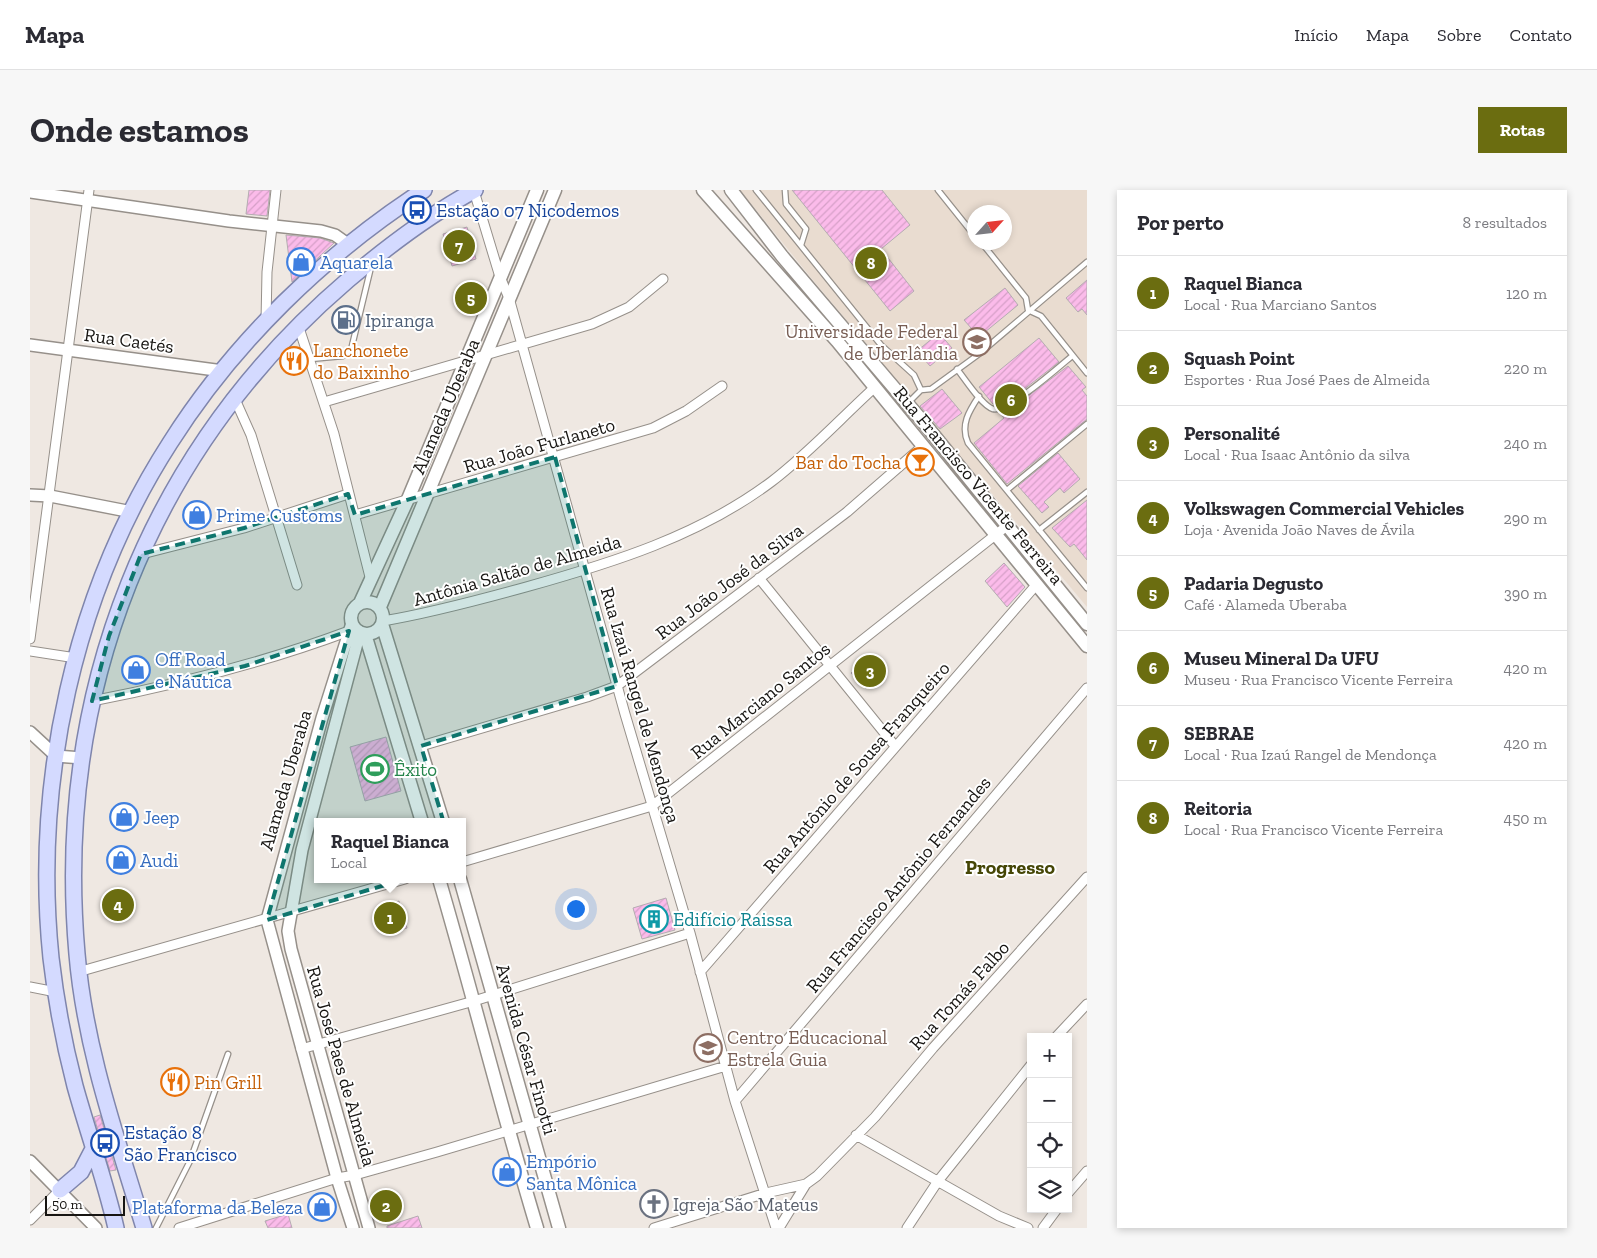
<!DOCTYPE html>
<html lang="pt">
<head>
<meta charset="utf-8">
<style>
	body { margin:0; font-family:"Zilla Slab",serif; background:#f7f7f7; color:#2b2b33 }
	.controls { position:absolute; right:15px; bottom:15px; display:grid; overflow:hidden; border-radius:0px; box-shadow:0 2px 8px #0003 }
	.controls button { width:45px; height:45px; display:grid; place-items:center; padding:0; border:0; border-bottom:1px solid #e1e1e2; background:#fff; color:#2b2b33; font:25px sans-serif }
	.compass { position:absolute; left:937px; top:15px; width:45px; height:45px; border-radius:50%; background:#fff; box-shadow:0 2px 8px #0003; rotate:63deg }
	.scale { position:absolute; left:15px; bottom:12px; width:80px; box-sizing:border-box; padding-left:5px; border:2px solid #171512; border-top:0; font-size:14px; line-height:18px; white-space:nowrap; color:#171512; -webkit-text-stroke:4px #fff; paint-order:stroke }
	.you { position:absolute; left:545px; top:718px; width:18px; height:18px; margin:-12px; border:4px solid #fff; border-radius:50%; background:#1a73e8; box-shadow:0 0 0 8px #1a73e833 }
	.badge { display:grid; place-items:center; width:32px; height:32px; border-radius:50%; background:#6b6d10; color:#fff; font-size:16px; font-weight:700 }
	.pin { position:absolute; translate:-50% -50%; border:2px solid #fff; box-shadow:0 1px 5px #0006 }
	.popup { position:absolute; left:284px; top:628px; width:152px; height:65px; box-sizing:border-box; display:grid; place-content:center; border-radius:0px; background:#fff; filter:drop-shadow(0 1px 4px #0005); font-size:16px; white-space:nowrap; color:#7c7c81 }
	.popup b { font-size:19px; color:#2b2b33 }
	.popup::after { content:''; position:absolute; left:50%; top:100%; margin-left:-10px; border:10px solid transparent; border-top-color:#fff }
	.list { margin:0; padding:0; list-style:none }
	h2 { display:flex; justify-content:space-between; align-items:center; height:65px; margin:0; padding:0 20px; font-size:21px }
	h2 small { font-size:16px; font-weight:400; color:#7c7c81 }
	.list li { display:grid; grid-template-columns:32px 1fr auto; gap:15px; align-items:center; box-sizing:border-box; height:75px; padding:0 20px; border-top:1px solid #e1e1e2 }
	.list b { display:block; font-size:19px; white-space:nowrap }
	.list p { margin:0; font-size:16px; white-space:nowrap; color:#7c7c81 }
	.list em { font-size:16px; font-style:normal; color:#7c7c81 }
	.icon { flex:none; width:28px; height:28px; fill:none; stroke:currentColor; stroke-width:2; stroke-linecap:round; stroke-linejoin:round }
	.map { position:relative; flex:none; width:1057px; height:1038px; overflow:hidden; border-radius:0px }
	header { display:flex; align-items:center; gap:30px; box-sizing:border-box; height:70px; padding:0 25px; background:#fff; border-bottom:1px solid #e1e1e2 }
	header strong { font-size:24px }
	nav { display:flex; gap:28px; margin-inline-start:auto; font-size:18px }
	.intro { display:flex; align-items:center; justify-content:space-between; box-sizing:border-box; height:120px; padding:0 30px }
	h1 { margin:0; font-size:35px }
	.button { padding:12px 22px; border-radius:0px; background:#6b6d10; color:#fff; font-size:18px; font-weight:700 }
	main { display:flex; gap:30px; padding:0 30px }
	aside { flex:1; background:#fff; border-radius:0px; box-shadow:0 2px 8px #0003 }
	.map>svg:first-child { display:block }
</style>
</head>
<body>
<header>
<strong>Mapa</strong>
<nav><a>Início</a><a>Mapa</a><a>Sobre</a><a>Contato</a></nav>
</header>
<div class="intro"><h1>Onde estamos</h1><a class="button">Rotas</a></div>
<main>
<div class="map">
<svg width="1057" height="1038" viewBox="0 0 1057 1038">
	<defs>
		<pattern id="building-hatch" width="6" height="6" patternUnits="userSpaceOnUse" patternTransform="scale(1.25)"><rect width="6" height="6" fill="#fbbbea"/><path d="M-1 1l2-2M0 6l6-6M5 7l2-2" fill="none" stroke="#d6a0c8"/></pattern>
	</defs>
	<rect width="100%" height="100%" fill="#efe8e2"/>
	<!-- built -->
	<path fill="#e9dcd0" fill-rule="evenodd" d="M710,0H1057V417L782,89ZM944,22H974V52H944Z"/>
	<!-- building -->
	<path fill="url(#building-hatch)" stroke="#b4acb1" d="M219,0H240L237,26L216,24Z
		M762,0H852L880,35L851,59L884,101L860,121Z
		M437,37L446,69L422,76L413,44Z
		M256,45L290,48L304,53L262,92Z
		M1057,90V125L1052,119L1048,122L1036,108Z
		M975,98L988,115L949,147L934,130Z
		M909,143L922,158L900,176L887,161Z
		M1009,148L1029,172L988,204L969,215L963,214L949,197Z
		M1038,176L1056,197L1052,200L1057,206V229L977,294L944,253L974,228L970,223L993,210Z
		M912,199L932,223L910,239L890,216Z
		M1028,263L1050,289L1034,303L1030,298L1014,312L1019,317L1012,323L988,296Z
		M1057,310V370L1044,354L1040,357L1022,338Z
		M974,373L995,397L977,417L955,391Z
		M845,465H847L857,479L836,499L821,483L833,471Z
		M356,547L371,601L335,611L320,557Z
		M636,708L645,740L612,749L603,718Z
		M369,711L377,738L354,744L347,718Z
		M70,925L86,980L80,981L64,927Z
		M258,1024L262,1038H238L235,1031Z
		M388,1026L392,1038H357V1036Z"/>
	<g fill="none" stroke-linecap="round" stroke-linejoin="round">
		<defs>
			<path id="service" d="M726,0L851,155L884,185L891,200L901,199L949,164L1057,72
				M755,0L756,14L776,39L771,55
				M908,0L944,45
				M951,52L996,108L998,120L1011,126L1057,183
				M280,169L313,166L321,160L341,77
				M927,179C935,189 952,216 963,219C976,224 1030,176 1042,166
				M949,206C939,221 930,235 938,253L1057,398
				M878,213L891,200
				M977,300L1057,234
				M1009,340L1057,302
				M126,1038L160,971L198,864"/>
			<path id="minor" d="M444,1L470,87L479,108L595,524L660,743L705,911L746,1038
				M236,131L237,82L246,0
				M268,135L304,244L341,391
				M204,207L221,245L267,395
				M294,212L562,134L599,117L633,89
				M325,325L623,238L656,221L692,196
				M112,364L214,338L318,304
				M729,388L865,556
				M353,431C401,423 449,410 496,397C582,373 669,346 741,292C778,264 810,229 844,198
				M0,449L59,0
				M0,461L46,468
				M62,511C150,494 236,472 319,441
				M391,556L557,507L587,496L817,322L893,256
				M432,672L622,616L978,335
				M48,782L375,689
				M670,782L1007,394
				M0,797L26,802
				M1026,847L1057,814
				M271,859L444,811L660,743
				M705,911L1057,498
				M826,945L969,1026L998,1038
				M1038,1003L1057,981
				M0,1030L30,1000
				M149,1038L307,988L325,985L407,962L696,876
				M624,1038L736,1003L776,994
				M749,1038L776,994L787,986L845,927L903,858L1057,687
				M877,1038L908,991L1001,875
				M1013,1038L1027,1019"/>
			<path id="tertiary" d="M0,2L199,31L291,41L305,45L319,55
				M0,155L193,181
				M0,305L20,306L102,322
				M322,433L292,528L237,730L307,988L323,1038
				M330,442L272,660L258,741L261,759L339,1038
				M0,542L26,566L52,568
				M0,971L66,1038"/>
			<path id="secondary" d="M673,0L807,151L1057,456
				M701,0L752,66L894,233L1057,434
				M321 428a16 16 0 1 1 32 0a16 16 0 1 1-32 0Z
				M330,413L378,309L507,0
				M350,417L525,0
				M352,434L413,632
				M335,444L392,632
				M409,689C443,805 472,922 507,1038
				M430,689L529,1038"/>
			<path id="primary" d="M30,1000L51,982L63,959
				M86,1038C75,990 58,943 45,896C34,854 26,811 21,768C3,592 44,402 140,253C204,152 294,65 394,0
				M114,1038C87,948 55,859 47,764C24,503 118,261 318,90C358,56 399,25 445,0"/>
		</defs>
		<!-- service casing -->
		<use href="#service" stroke="#96908a" stroke-width="7"/>
		<!-- minor casing -->
		<use href="#minor" stroke="#96908a" stroke-width="11"/>
		<!-- tertiary casing -->
		<use href="#tertiary" stroke="#96908a" stroke-width="14"/>
		<!-- secondary casing -->
		<use href="#secondary" stroke="#96908a" stroke-width="15"/>
		<!-- primary casing -->
		<use href="#primary" stroke="#7f85ac" stroke-width="18"/>
		<!-- service -->
		<use href="#service" stroke="#fff" stroke-width="4.5"/>
		<!-- minor -->
		<use href="#minor" stroke="#fff" stroke-width="9"/>
		<!-- tertiary -->
		<use href="#tertiary" stroke="#fff" stroke-width="11"/>
		<!-- secondary -->
		<use href="#secondary" stroke="#fff" stroke-width="12"/>
		<!-- primary -->
		<use href="#primary" stroke="#d4daff" stroke-width="15"/>
	</g>
	<!-- marked area -->
	<path fill="#0f766e" fill-opacity="0.2" stroke="#0f766e" stroke-width="4" stroke-dasharray="10 6" stroke-linejoin="round" d="M525,267L587,496L391,556L426,674L237,730L319,441L215,476L62,511L79,446L111,364L214,338L318,304L325,325Z"/>
	<!-- icons -->
	<defs>
		<symbol id="bus-ring" viewBox="-11 -11 22 22"><circle r="9.5" fill="#fff" stroke="#1a4fb4" stroke-width="1.5"/><path d="M-5-6H5V4H4V6H2V4H-2V6H-4V4H-5ZM-3.5-4V0h7V-4ZM-3.5 1.2v1.5H-2V1.2ZM2 1.2v1.5H3.5V1.2Z" fill="#1a4fb4"/></symbol>
		<symbol id="shop-ring" viewBox="-11 -11 22 22"><circle r="9.5" fill="#fff" stroke="#3f7fe0" stroke-width="1.5"/><path d="M-5-2.5h2.3a2.7 3.5 0 0 1 5.4 0H5L5.5 6h-11ZM-1.5-2.5h3a1.5 2.3 0 0 0-3 0Z" fill="#3f7fe0"/></symbol>
		<symbol id="fuel-ring" viewBox="-11 -11 22 22"><circle r="9.5" fill="#fff" stroke="#5c6f8a" stroke-width="1.5"/><path d="M-5.5-6h7V0h2V4h1.3V-2.5L3-4.5l.8-.8L6-3V5H2.5V1h-1V6h-7ZM-4.2-4.7v3.2H.2V-4.7Z" fill="#5c6f8a"/></symbol>
		<symbol id="university-ring" viewBox="-11 -11 22 22"><circle r="9.5" fill="#fff" stroke="#8d6e63" stroke-width="1.5"/><path d="M0-5L7-2L0 1L-7-2ZM-4 1L0 2.5L4 1V4Q0 6-4 4Z" fill="#8d6e63"/></symbol>
		<symbol id="restaurant-ring" viewBox="-11 -11 22 22"><circle r="9.5" fill="#fff" stroke="#e8710a" stroke-width="1.5"/><path d="M-5-6h1v4h1v-4h1v4h1v-4h1v5L-1.5 .5V6h-2V.5L-5-1ZM5-6V6H3V1.5H1.5Q1.5-4 5-6Z" fill="#e8710a"/></symbol>
		<symbol id="bar-ring" viewBox="-11 -11 22 22"><circle r="9.5" fill="#fff" stroke="#e8710a" stroke-width="1.5"/><path d="M-6-5H6L.8 .8V4.5H3.5V6h-7V4.5H-.8V.8Z" fill="#e8710a"/></symbol>
		<symbol id="stadium-ring" viewBox="-11 -11 22 22"><circle r="9.5" fill="#fff" stroke="#2e9e5b" stroke-width="1.5"/><path d="M0-5a6.5 5 0 1 0 0 10a6.5 5 0 1 0 0-10ZM-3.5-1.8h7v3.6h-7Z" fill="#2e9e5b"/></symbol>
		<symbol id="building-ring" viewBox="-11 -11 22 22"><circle r="9.5" fill="#fff" stroke="#0f9aa8" stroke-width="1.5"/><path d="M-4-6H4V6H1V3H-1V6H-4ZM-2.5-4.3h1.7v1.8h-1.7ZM.8-4.3h1.7v1.8H.8ZM-2.5-1h1.7V.8h-1.7ZM.8-1h1.7V.8H.8Z" fill="#0f9aa8"/></symbol>
		<symbol id="school-ring" viewBox="-11 -11 22 22"><circle r="9.5" fill="#fff" stroke="#8d6e63" stroke-width="1.5"/><path d="M0-5L7-2L0 1L-7-2ZM-4 1L0 2.5L4 1V4Q0 6-4 4Z" fill="#8d6e63"/></symbol>
		<symbol id="church-ring" viewBox="-11 -11 22 22"><circle r="9.5" fill="#fff" stroke="#6b7280" stroke-width="1.5"/><path d="M-1.2-6h2.4v3.5h3.3v2.4h-3.3V6h-2.4V-.1h-3.3v-2.4h3.3Z" fill="#6b7280"/></symbol>
	</defs>
	<g fill-rule="evenodd">
		<use href="#bus-ring" x="371" y="4" width="32" height="32"/>
		<use href="#shop-ring" x="255" y="56" width="32" height="32"/>
		<use href="#fuel-ring" x="300" y="114" width="32" height="32"/>
		<use href="#university-ring" x="931" y="136" width="32" height="32"/>
		<use href="#restaurant-ring" x="248" y="155" width="32" height="32"/>
		<use href="#bar-ring" x="874" y="256" width="32" height="32"/>
		<use href="#shop-ring" x="151" y="309" width="32" height="32"/>
		<use href="#shop-ring" x="90" y="464" width="32" height="32"/>
		<use href="#stadium-ring" x="329" y="563" width="32" height="32"/>
		<use href="#shop-ring" x="78" y="611" width="32" height="32"/>
		<use href="#shop-ring" x="75" y="654" width="32" height="32"/>
		<use href="#building-ring" x="608" y="713" width="32" height="32"/>
		<use href="#school-ring" x="662" y="842" width="32" height="32"/>
		<use href="#restaurant-ring" x="129" y="876" width="32" height="32"/>
		<use href="#bus-ring" x="59" y="937" width="32" height="32"/>
		<use href="#shop-ring" x="461" y="966" width="32" height="32"/>
		<use href="#church-ring" x="608" y="998" width="32" height="32"/>
		<use href="#shop-ring" x="276" y="1001" width="32" height="32"/>
	</g>
	<g text-anchor="middle" stroke-width="4" stroke-linejoin="round" paint-order="stroke">
		<!-- transit labels -->
		<g font-size="19" fill="#164399" stroke="#fff" text-anchor="start">
			<text x="406" y="27">Estação 07 Nicodemos</text>
			<text x="94" y="949">Estação 8<tspan x="94" dy="22">São Francisco</tspan></text>
		</g>
		<!-- shop labels -->
		<g font-size="19" fill="#366cbe" stroke="#fff" text-anchor="start">
			<text x="290" y="79">Aquarela</text>
			<text x="186" y="332">Prime Customs</text>
			<text x="125" y="476">Off Road<tspan x="125" dy="22">e Náutica</tspan></text>
			<text x="113" y="634">Jeep</text>
			<text x="110" y="677">Audi</text>
			<text x="496" y="978">Empório<tspan x="496" dy="22">Santa Mônica</tspan></text>
			<text x="273" y="1024" text-anchor="end">Plataforma da Beleza</text>
		</g>
		<!-- service labels -->
		<g font-size="19" fill="#4e5e75" stroke="#fff" text-anchor="start">
			<text x="335" y="137">Ipiranga</text>
		</g>
		<!-- education labels -->
		<g font-size="19" fill="#785e54" stroke="#fff" text-anchor="end">
			<text x="928" y="148">Universidade Federal<tspan x="928" dy="22">de Uberlândia</tspan></text>
			<text x="697" y="854" text-anchor="start">Centro Educacional<tspan x="697" dy="22">Estrela Guia</tspan></text>
		</g>
		<!-- street labels -->
		<g font-size="19" fill="#171512" stroke="#fff">
			<text transform="translate(99 150) rotate(8)" y="7">Rua Caetés</text>
			<text transform="translate(415 216) rotate(-67)" y="7">Alameda Uberaba</text>
			<text transform="translate(509 255) rotate(-16)" y="7">Rua João Furlaneto</text>
			<text transform="translate(949 295) rotate(50)" y="7">Rua Francisco Vicente Ferreira</text>
			<text transform="translate(487 380) rotate(-16)" y="7">Antônia Saltão de Almeida</text>
			<text transform="translate(699 391) rotate(-37)" y="7">Rua João José da Silva</text>
			<text transform="translate(730 510) rotate(-39)" y="7">Rua Marciano Santos</text>
			<text transform="translate(611 515) rotate(74)" y="7">Rua Izaú Rangel de Mendonça</text>
			<text transform="translate(826 577) rotate(-49)" y="7">Rua Antônio de Sousa Franqueiro</text>
			<text transform="translate(255 590) rotate(-74)" y="7">Alameda Uberaba</text>
			<text transform="translate(868 694) rotate(-50)" y="7">Rua Francisco Antônio Fernandes</text>
			<text transform="translate(929 805) rotate(-48)" y="7">Rua Tomás Falbo</text>
			<text transform="translate(497 859) rotate(74)" y="7">Avenida César Finotti</text>
			<text transform="translate(312 876) rotate(74)" y="7">Rua José Paes de Almeida</text>
		</g>
		<!-- food labels -->
		<g font-size="19" fill="#c56008" stroke="#fff" text-anchor="start">
			<text x="283" y="167">Lanchonete<tspan x="283" dy="22">do Baixinho</tspan></text>
			<text x="871" y="279" text-anchor="end">Bar do Tocha</text>
			<text x="164" y="899">Pin Grill</text>
		</g>
		<!-- leisure labels -->
		<g font-size="19" fill="#27864d" stroke="#fff" text-anchor="start">
			<text x="364" y="586">Êxito</text>
		</g>
		<!-- culture labels -->
		<g font-size="19" fill="#0d838f" stroke="#fff" text-anchor="start">
			<text x="643" y="736">Edifício Raissa</text>
		</g>
		<!-- worship labels -->
		<g font-size="19" fill="#5b616d" stroke="#fff" text-anchor="start">
			<text x="643" y="1021">Igreja São Mateus</text>
		</g>
		<!-- neighbourhood labels -->
		<g font-size="20" font-weight="bold" fill="#454606" stroke="#fff">
			<text x="980" y="684">Progresso</text>
		</g>
	</g>
</svg>
<div class="controls">
<button>+</button>
<button>−</button>
<button><svg class="icon" aria-label="locate" viewBox="0 0 24 24"><circle cx="12" cy="12" r="6"/><path d="M12 2v4M12 18v4M2 12h4M18 12h4"/></svg></button>
<button><svg class="icon" aria-label="layers" viewBox="0 0 24 24"><path d="M12 4l9 5-9 5-9-5zM3 14l9 5 9-5"/></svg></button>
</div>
<svg class="compass" viewBox="-18 -18 36 36"><path d="M0-13l5 13h-10z" fill="#e53935"/><path d="M0 13l5-13h-10z" fill="#7c7c81"/></svg>
<div class="scale">50 m</div>
<div class="you"></div>
<div class="pin badge" style="left:360px;top:728px">1</div>
<div class="popup"><b>Raquel Bianca</b>Local</div>
<div class="pin badge" style="left:356px;top:1016px">2</div>
<div class="pin badge" style="left:840px;top:481px">3</div>
<div class="pin badge" style="left:88px;top:715px">4</div>
<div class="pin badge" style="left:441px;top:108px">5</div>
<div class="pin badge" style="left:981px;top:210px">6</div>
<div class="pin badge" style="left:429px;top:56px">7</div>
<div class="pin badge" style="left:841px;top:73px">8</div>
</div>
<aside>
<h2>Por perto<small>8 resultados</small></h2>
<ul class="list">
<li><span class="badge">1</span><div><b>Raquel Bianca</b><p>Local · Rua Marciano Santos</p></div><em>120 m</em></li>
<li><span class="badge">2</span><div><b>Squash Point</b><p>Esportes · Rua José Paes de Almeida</p></div><em>220 m</em></li>
<li><span class="badge">3</span><div><b>Personalité</b><p>Local · Rua Isaac Antônio da silva</p></div><em>240 m</em></li>
<li><span class="badge">4</span><div><b>Volkswagen Commercial Vehicles</b><p>Loja · Avenida João Naves de Ávila</p></div><em>290 m</em></li>
<li><span class="badge">5</span><div><b>Padaria Degusto</b><p>Café · Alameda Uberaba</p></div><em>390 m</em></li>
<li><span class="badge">6</span><div><b>Museu Mineral Da UFU</b><p>Museu · Rua Francisco Vicente Ferreira</p></div><em>420 m</em></li>
<li><span class="badge">7</span><div><b>SEBRAE</b><p>Local · Rua Izaú Rangel de Mendonça</p></div><em>420 m</em></li>
<li><span class="badge">8</span><div><b>Reitoria</b><p>Local · Rua Francisco Vicente Ferreira</p></div><em>450 m</em></li>
</ul>
</aside>
</main>
</body>
</html>
